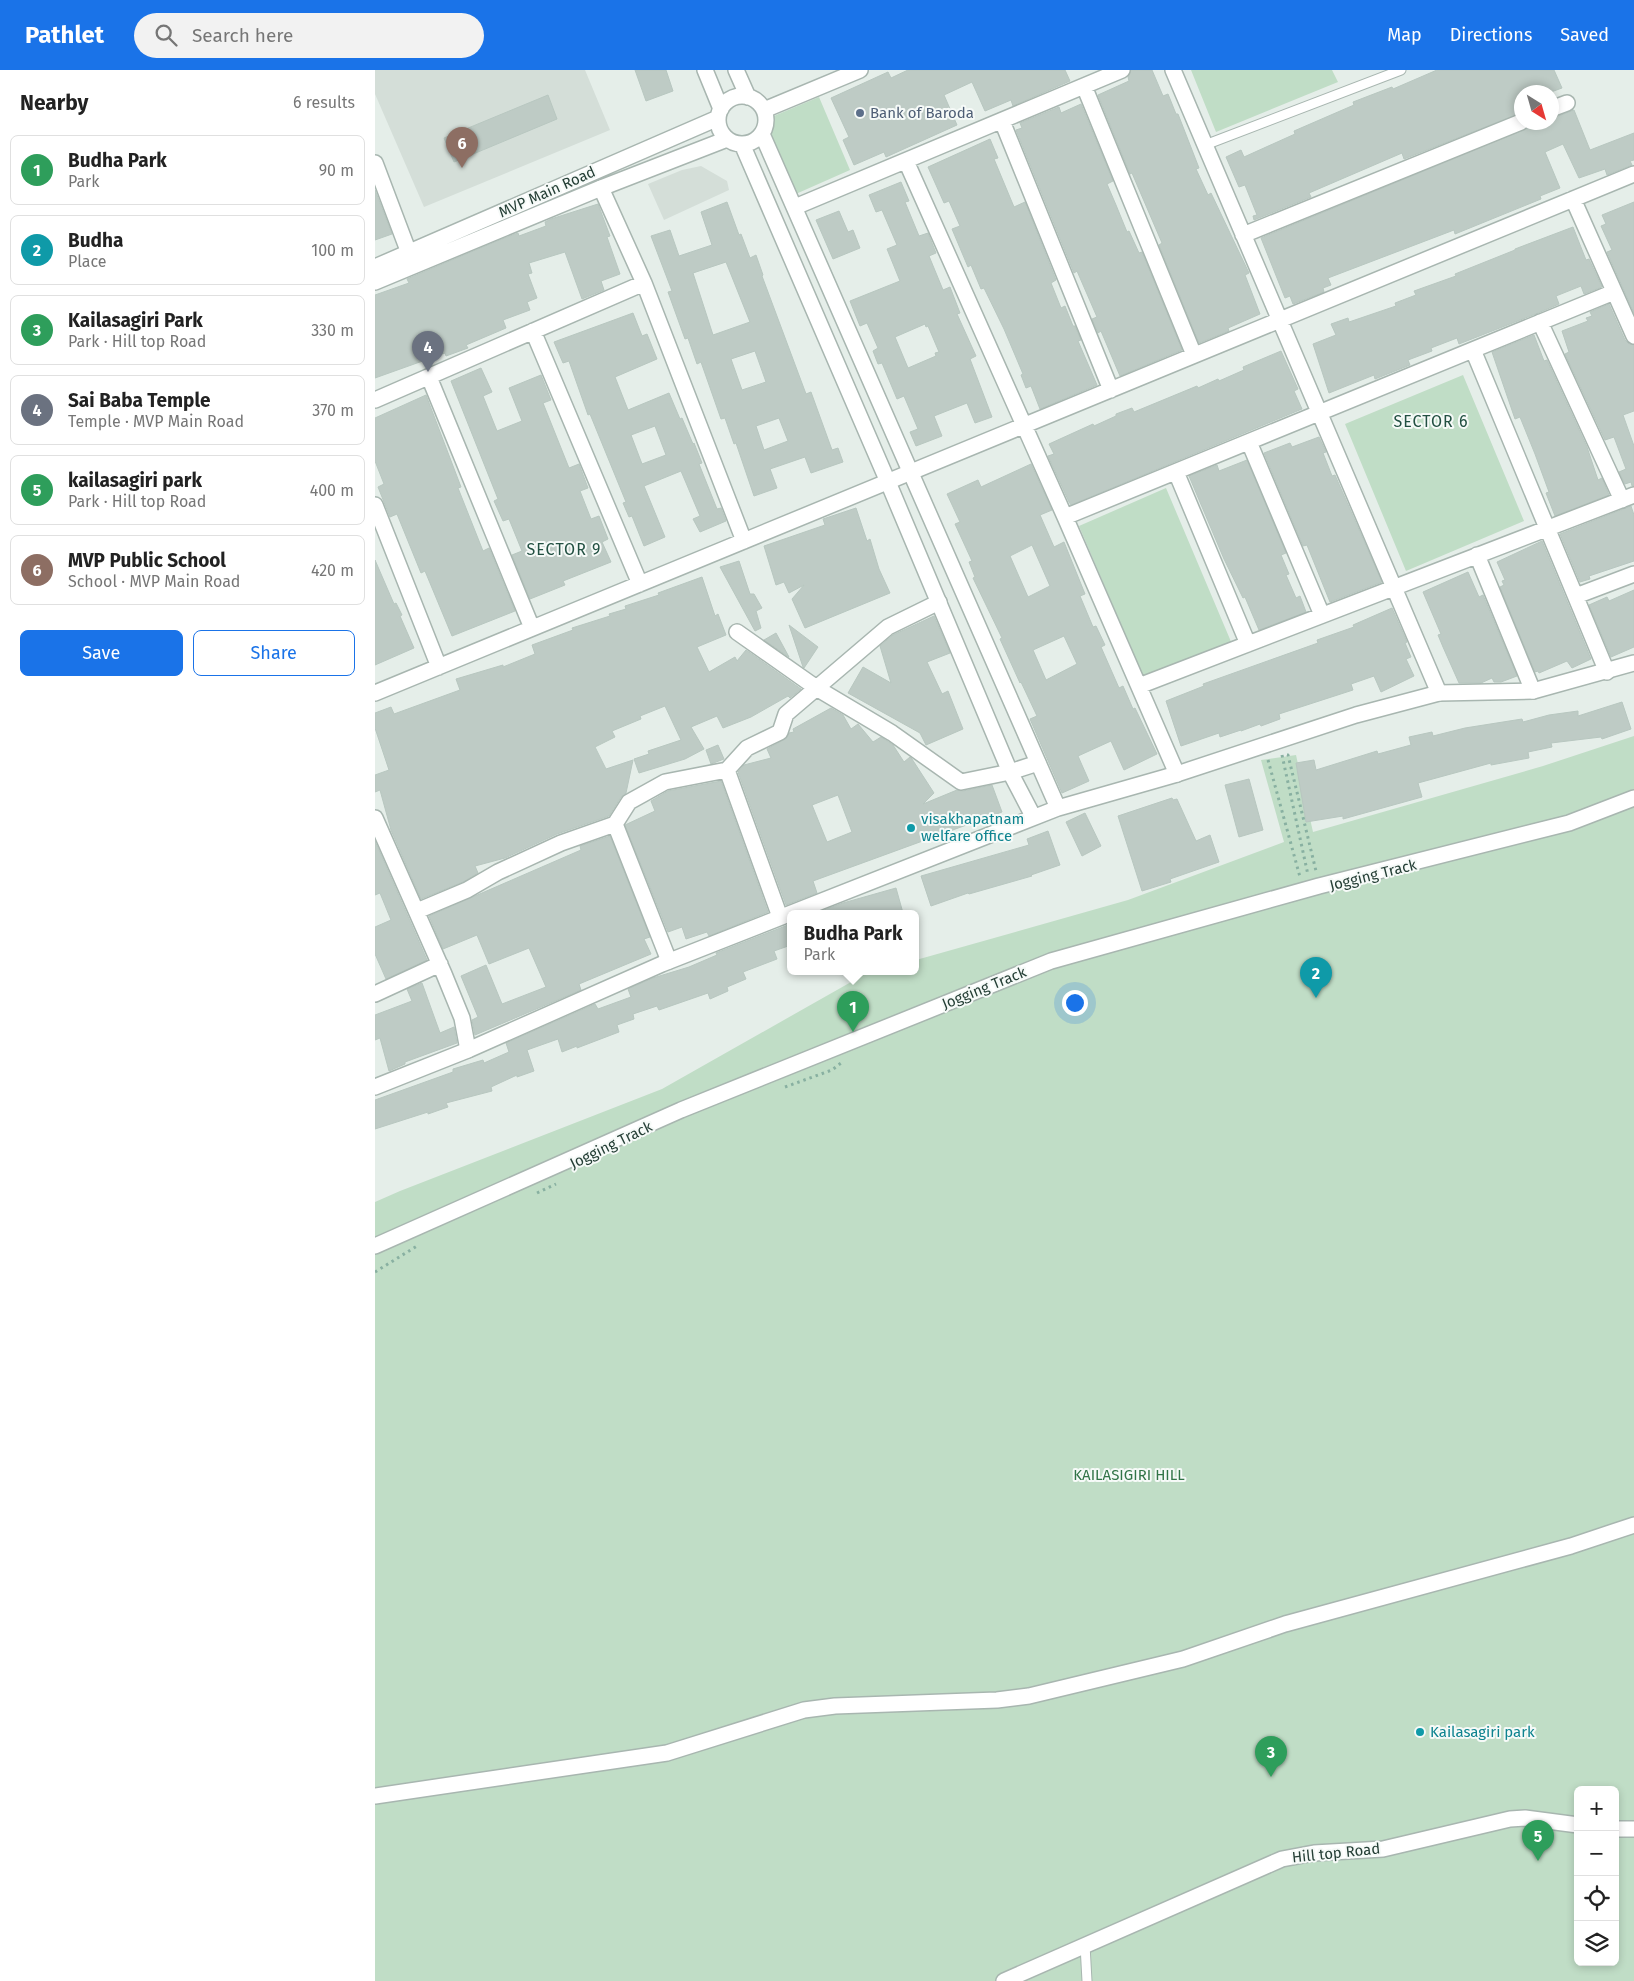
<!DOCTYPE html>
<html lang="en">
<head>
<meta charset="utf-8">
<style>
	body { margin:0; font-family:"Fira Sans",sans-serif; background:#f2f2f2; color:#222 }
	.controls { position:absolute; right:15px; bottom:15px; display:grid; overflow:hidden; border-radius:8px; box-shadow:0 2px 8px #0003 }
	.controls button { width:45px; height:45px; display:grid; place-items:center; padding:0; border:0; border-bottom:1px solid #e0e0e0; background:#fff; color:#222; font:25px sans-serif }
	.compass { position:absolute; left:1139px; top:15px; width:45px; height:45px; border-radius:50%; background:#fff; box-shadow:0 2px 8px #0003; rotate:143deg }
	.you { position:absolute; left:699px; top:932px; width:18px; height:18px; margin:-12px; border:4px solid #fff; border-radius:50%; background:#1a73e8; box-shadow:0 0 0 8px #1a73e833 }
	.badge { display:grid; place-items:center; width:32px; height:32px; border-radius:50%; background:#1a73e8; color:#fff; font-size:16px; font-weight:700 }
	.pin { position:absolute; translate:-50% -41px; filter:drop-shadow(0 1px 2px #0008) }
	.pin::after { content:''; position:absolute; top:26px; width:18px; height:15px; background:inherit; clip-path:polygon(0 0,100% 0,50% 100%) }
	.popup { position:absolute; left:412px; top:840px; width:132px; height:65px; box-sizing:border-box; display:grid; place-content:center; border-radius:8px; background:#fff; filter:drop-shadow(0 1px 4px #0005); font-size:16px; white-space:nowrap; color:#767676 }
	.popup b { font-size:19px; color:#222 }
	.popup::after { content:''; position:absolute; left:50%; top:100%; margin-left:-10px; border:10px solid transparent; border-top-color:#fff }
	.list { margin:0; padding:0; list-style:none }
	h2 { display:flex; justify-content:space-between; align-items:center; height:65px; margin:0; padding:0 20px; font-size:21px }
	h2 small { font-size:16px; font-weight:400; color:#767676 }
	.list li { display:grid; grid-template-columns:32px 1fr auto; gap:15px; align-items:center; box-sizing:border-box; height:70px; margin:0 10px 10px; padding:0 10px; border:1px solid #e0e0e0; border-radius:8px }
	.list b { display:block; font-size:19px; white-space:nowrap }
	.list p { margin:0; font-size:16px; white-space:nowrap; color:#767676 }
	.list em { font-size:16px; font-style:normal; color:#767676 }
	.actions { display:flex; gap:10px; padding:15px 20px }
	.actions a { flex:1; padding:11px 0; border:1px solid #1a73e8; border-radius:8px; text-align:center; font-size:18px; color:#1a73e8 }
	.actions .main { background:#1a73e8; color:#fff }
	.icon { flex:none; width:28px; height:28px; fill:none; stroke:currentColor; stroke-width:2; stroke-linecap:round; stroke-linejoin:round }
	.map { position:relative; flex:none; width:1259px; height:1911px; overflow:hidden }
	header { display:flex; align-items:center; gap:30px; box-sizing:border-box; height:70px; padding:0 25px; background:#1a73e8; color:#fff }
	header strong { font-size:24px }
	nav { display:flex; gap:28px; margin-inline-start:auto; font-size:18px }
	.search { width:350px; height:45px; background:#f2f2f2; display:flex; align-items:center; gap:12px; box-sizing:border-box; padding:0 18px; border-radius:28px; color:#767676; font-size:19px }
	main { display:flex }
	aside { flex:1; background:#fff }
	.map>svg:first-child { display:block }
</style>
</head>
<body>
<header>
<strong>Pathlet</strong>
<div class="search"><svg class="icon" aria-label="search" viewBox="0 0 24 24"><circle cx="10" cy="10" r="6"/><path d="M15 15l6 6"/></svg>Search here</div>
<nav><a>Map</a><a>Directions</a><a>Saved</a></nav>
</header>
<main>
<aside>
<h2>Nearby<small>6 results</small></h2>
<ul class="list">
<li><span class="badge" style="background:#2e9e5b">1</span><div><b>Budha Park</b><p>Park</p></div><em>90 m</em></li>
<li><span class="badge" style="background:#0f9aa8">2</span><div><b>Budha</b><p>Place</p></div><em>100 m</em></li>
<li><span class="badge" style="background:#2e9e5b">3</span><div><b>Kailasagiri Park</b><p>Park · Hill top Road</p></div><em>330 m</em></li>
<li><span class="badge" style="background:#6b7280">4</span><div><b>Sai Baba Temple</b><p>Temple · MVP Main Road</p></div><em>370 m</em></li>
<li><span class="badge" style="background:#2e9e5b">5</span><div><b>kailasagiri park</b><p>Park · Hill top Road</p></div><em>400 m</em></li>
<li><span class="badge" style="background:#8d6e63">6</span><div><b>MVP Public School</b><p>School · MVP Main Road</p></div><em>420 m</em></li>
</ul>
<div class="actions"><a class="main">Save</a><a>Share</a></div>
</aside>
<div class="map">
<svg width="1259" height="1911" viewBox="0 0 1259 1911">
	<rect width="100%" height="100%" fill="#e5eee9"/>
	<!-- built -->
	<path fill="#d4ded8" d="M0,0H210L235,60L49,137L0,24Z
		M326,96L352,111L354,120L289,150L273,114L307,100Z"/>
	<!-- green -->
	<path fill="#c0ddc6" fill-rule="evenodd" d="M816,0H957L963,12L841,62Z
		M444,27L475,100L414,127L382,53Z
		M1088,305L1149,451L1031,501L970,354Z
		M791,418L857,574L770,611L704,456Z
		M1259,666V1911H0V1132L25,1121L287,1019L492,903L500,901H540L541,890L753,830L909,772L886,690L921,685L938,762L1168,696ZM1203,1720H1240V1892H1203Z"/>
	<!-- building -->
	<path fill="#becbc5" stroke="#b8c7c0" fill-rule="evenodd" d="M260,0H291L298,21L271,31Z
		M533,0H690L695,11L638,36L636,30L610,41L597,12L569,25L582,55L511,87L509,82L479,95L468,70L474,67L456,28L513,2L516,8Z
		M756,0H777L788,26L793,24L801,44H803L824,98L821,99L833,125L836,123L874,203L870,205L885,244L853,258L854,261L824,273L784,175L787,173L757,103L755,104L723,25L754,11L753,7Z
		M1062,0H1179L1187,18L1176,22H1146V43L1029,89L1027,83L934,123L936,127L879,150L878,146L882,145L870,115L864,117L851,87L866,80L869,87L920,64L919,61L979,35L978,32L1017,17L1018,19Z
		M173,25L182,49L79,92L69,68Z
		M706,34L738,111L732,114L741,135L752,162L754,161L764,183L767,182L807,280L745,306L726,261L723,263L717,249L722,247L702,201L699,203L641,60L647,58L645,53L684,37L686,43Z
		M1199,40L1215,80L1259,63V90L1255,91L1257,95L1232,105L1230,99L1204,108L1188,74L1170,82L1185,118L1165,126L1166,129L1080,164L1079,160L953,208L956,215L948,218L949,222L918,234L915,226L910,228L886,168L1153,58L1168,52H1176V49Z
		M615,69L623,88L619,89L639,137L650,132L681,210L676,213L686,238L690,236L698,256H700L706,270L703,271L722,315L665,339L656,316L651,318L646,305L648,304L629,259L609,218L606,219L596,195L593,197L577,159L585,156L574,131L569,133L553,97Z
		M526,112L534,131L530,132L544,166L553,163L561,183L554,186L568,220L575,217L585,243L582,244L601,286L595,289L617,347L600,353L592,333L559,346L567,366L541,376L535,362L543,359L529,326L522,329L507,293L503,294L498,281L503,278L492,253L485,256L475,231L525,211L512,179L522,175L507,140L501,142L494,125ZM550,254L551,257L553,256L564,282L560,283L561,286L533,298L520,267Z
		M0,120L17,164L0,170Z
		M352,132L364,165L366,164L375,188L381,185L388,205L387,206L431,324L436,322L457,380L463,378L468,392L436,403L430,387L395,399L402,418L379,426L361,373L359,374L350,348L346,349L326,292L322,294L313,268L310,269L293,222L297,221L276,166L295,160L304,186L337,175L326,142ZM351,192L375,252L338,265L318,203ZM380,281L391,312L367,320L356,289ZM404,348L413,371L389,380L381,356Z
		M1259,132V243L1232,182L1237,180L1226,156L1231,154L1227,145Z
		M223,134L235,166L232,167L245,204L226,211L229,220L207,229L190,182L154,193L157,203L153,204L162,228L152,232L155,240L128,250L131,258L91,275L93,278L71,286L70,283L0,308V225L34,213L32,209L127,169L143,163L144,166L171,156L170,152L176,149Z
		M464,141L473,162L478,160L485,178L458,189L441,150Z
		M1198,157L1211,190L1214,189L1227,217L1209,224L1206,216L1181,226L1184,234L1163,243L1084,274L1082,268L1056,278L1057,281L1033,290L1035,295L1000,309L999,305L954,323L938,274L961,265L956,254L973,248L974,252L1021,236L1020,233L1041,225L1039,221L1081,206L1080,204L1140,180V179Z
		M1234,234L1250,270L1254,274L1259,275V341L1248,345L1259,376V416H1257L1256,412L1250,414L1244,402L1251,399L1239,367L1230,370L1190,284L1194,282L1187,261L1213,251L1211,248L1217,246L1215,242Z
		M258,243L267,266L272,264L282,289L240,307L253,340L294,323L305,349L307,348L318,374L319,373L327,393L324,394L342,439L346,438L351,451L325,462L318,449L325,446L306,401L269,416L290,467L269,476L257,446L254,447L248,433L251,432L215,344L213,345L194,291L188,293L179,272ZM280,356L291,385L267,394L256,365Z
		M1159,265L1169,291L1172,290L1212,377L1223,410L1227,408L1234,425L1180,446L1171,423L1174,422L1160,384L1145,347L1140,349L1117,282Z
		M906,281L923,319L919,321L927,339L696,435L694,432L673,386L679,384L674,374L718,354L719,356L741,346V344L757,338L759,342L822,316L823,318L843,309L844,311L869,300L868,297Z
		M106,298L117,322L108,326L122,361L147,351L134,318L166,305L176,330L168,333L194,398L204,394L213,418L205,421L216,449L224,446L233,469L227,472L236,492L188,511L190,515L155,529L137,485L147,481L134,449L128,451L119,431L123,429L76,311Z
		M51,325L86,417L83,418L108,481L114,478L140,541L77,566L50,501L46,503L22,444L15,447L3,417L9,414L0,391V348Z
		M944,367L951,382L948,383L957,406L960,405L1007,512L955,532L932,475L928,476L889,383L915,373L917,377Z
		M872,390L911,483L906,485L914,504L911,505L921,528L925,526L931,542L884,560L870,527L868,528L849,489L814,406L842,395L844,401Z
		M656,394L677,440L665,445L679,477L689,472L710,524L705,526L718,557L721,556L730,575L726,577L744,618L748,616L758,639L760,638L782,684L749,700L736,671L703,686L714,711L687,723L655,649L662,646L646,612L645,613L625,569L627,568L598,508L600,507L594,492L597,491L580,454L585,452L572,424L603,410L606,417ZM657,475L675,516L653,527L635,486ZM689,566L702,594L671,610L658,580Z
		M1256,436L1259,445V491L1214,506L1215,509L1205,512L1185,464Z
		M481,438L492,471L495,469L504,499L515,523L430,558L417,529L429,515L414,523L409,512L401,515L389,476L450,455L448,449Z
		M1167,471L1216,589L1197,598L1192,591L1164,603L1163,601L1160,602L1125,517L1129,515L1127,511L1130,510L1122,492Z
		M0,490L19,534L21,533L27,545L25,546L39,578L0,595Z
		M364,491L375,524H379L387,538L381,541L386,558L380,561L345,497Z
		M1093,502L1104,527L1108,525L1142,606L1126,612H1119L1117,608L1106,613H1084L1068,577L1063,565L1066,564L1048,522Z
		M327,507L340,546L343,544L351,565L322,577L334,602L360,587L362,591L371,580L426,619L415,628L413,626L376,647L348,658L342,646L316,657L329,679L310,689L264,703L259,689L274,684L273,681L306,670L290,636L265,646L266,649L237,661L240,667L220,677L231,699L258,690L251,723L246,727L234,746L182,764L130,788L100,796L103,803L88,812L46,829L16,760L5,720L0,722V705L14,700L0,658V643L16,637L19,644L85,620L81,609L128,595V597L160,584L157,575L198,560L197,558L235,546L234,544L251,539L250,536L284,525L283,523Z
		M1259,520V577L1236,587L1214,535L1232,527L1234,531Z
		M1017,538L1032,572L1030,573L1036,587L1031,589L1039,606L1006,622L999,606L976,614L978,620L904,644L905,649L886,656L885,654L866,661V660L845,667L844,663L806,676L791,631L829,616L828,614L943,573L942,570L979,557L978,555Z
		M559,546L575,583L552,592L567,624L573,621L588,659L551,675L545,663L473,623L488,597L516,613L505,576L518,565Z
		M414,555L443,577L429,598L428,597Z
		M401,563L414,587L389,570Z
		M1247,632L1256,659L1227,669L1226,667L1176,673L1177,677L1153,682L1154,688L1116,695V693L1043,713L1047,727L968,749V746L931,752L921,693L939,690L941,700L1002,681L1003,684L1036,675L1034,667L1057,662L1058,666L1090,658L1147,649L1148,652L1174,645L1203,641V646Z
		M456,638L468,645L476,659L483,654L498,672L506,667L518,675L529,692L535,687L537,689L559,723L548,734L582,720L588,721L617,715L627,742L438,811L442,823L411,835L363,702L369,695L396,688L392,679L412,668L414,663L419,662L418,659ZM463,725L477,762L452,772L437,735Z
		M343,675L349,689L336,694L331,680Z
		M874,709L888,760L864,767L850,715Z
		M346,711L393,842L334,866L332,862L311,869L307,857L293,862L250,755L280,741L276,731L293,721Z
		M797,728L798,730L802,729L821,771L835,765L844,792L795,809L796,812L767,821L743,746Z
		M710,743L726,776L707,786L691,752Z
		M673,761L685,795L656,805L657,806L594,824L593,823L556,836L546,806L654,775L652,769Z
		M235,766L275,867L269,869L276,884L204,914L206,920L100,965L97,950L103,947L86,906L111,895L127,934L171,917L154,878L114,894L102,865L68,879L54,846L206,780L205,776Z
		M0,771L52,890L11,909L0,884V857L16,850L5,823L0,825Z
		M521,818L528,843H441L468,833Z
		M413,855L416,862V875L399,881L402,889L368,902L371,909L352,917L353,921L335,929L333,923L284,940L282,936L258,944L259,949L242,955L244,962L202,978V976L187,982L183,969L152,980L159,1001L142,1007V1005L116,1017L117,1021L71,1033L73,1037L53,1044V1042L0,1059V1030L78,1002V999L108,990L109,993L134,982L131,973L220,934L223,939L256,927L253,919L278,908L314,897L342,885L341,883Z
		M47,913L65,963L79,957L82,973L30,992V994L14,1001L5,968L0,970V945L37,931L32,919Z"/>
	<g fill="none" stroke-linecap="round" stroke-linejoin="round">
		<defs>
			<path id="service" d="M830,75L1026,0
				M710,1875L712,1911"/>
			<path id="minor" d="M798,0L1064,623
				M709,16L819,285
				M1176,39L1192,33
				M627,51L736,320
				M531,91L690,447L802,704
				M0,93L34,183
				M226,118L269,213L369,471
				M1198,129L1259,266
				M420,137L747,0
				M868,165L1146,52
				M1165,252L1247,430
				M158,261L265,514
				M1098,280L1232,602
				M54,307L157,558
				M0,330L269,213
				M874,372L947,545
				M801,402L873,574
				M0,435L64,597
				M690,447L1239,222
				M1102,485L1158,621
				M1201,526L1259,504
				M362,562L443,619L517,663L586,712L635,702L663,693
				M764,616L1259,425
				M0,623L1259,104
				M352,700L372,678L405,662L411,644L513,557L564,532
				M0,748L69,904L87,948L93,980
				M240,754L254,732L290,712L352,700L405,847
				M42,841L92,820L123,802L186,773L240,754L294,891
				M0,924L65,894
				M0,1176L306,1040L676,891L944,816L1194,753L1259,728
				M0,1726L292,1683L429,1640L460,1636L622,1630L654,1626L808,1589L910,1554L1196,1476L1259,1455"/>
			<path id="tertiary" d="M330,0L346,39
				M361,0L373,27
				M343 50a24 24 0 1 1 48 0a24 24 0 1 1-48 0Z
				M389,40L485,0
				M387,64L683,738
				M367,74L513,412L635,702L658,746
				M0,197L343,48
				M0,212L226,118L352,69
				M0,1017L93,980L287,894L683,738L802,704L981,645L1064,623L1158,621L1259,593
				M1240,1759H1259
				M629,1911L907,1789L939,1783L1008,1779L1135,1749L1150,1748L1203,1755"/>
		</defs>
		<!-- service casing -->
		<use href="#service" stroke="#a8b6b0" stroke-width="11"/>
		<!-- minor casing -->
		<use href="#minor" stroke="#a8b6b0" stroke-width="18"/>
		<!-- tertiary casing -->
		<use href="#tertiary" stroke="#a8b6b0" stroke-width="18"/>
		<!-- path -->
		<path stroke="#88b0a1" stroke-width="3" stroke-dasharray="2.5 4" stroke-linecap="butt" d="M907,685L933,805
			M912,685H913L941,801
			M893,690L925,807
			M410,1017L457,1000L466,993
			M162,1123L181,1114
			M0,1202L42,1176"/>
		<!-- service -->
		<use href="#service" stroke="#fff" stroke-width="9"/>
		<!-- minor -->
		<use href="#minor" stroke="#fff" stroke-width="15"/>
		<!-- tertiary -->
		<use href="#tertiary" stroke="#fff" stroke-width="15"/>
	</g>
	<!-- markers -->
	<circle fill="#5c6f8a" stroke="#f6faf8" stroke-width="2" cx="485" cy="43" r="5"/>
	<g fill="#0f9aa8" stroke="#f6faf8" stroke-width="2">
		<circle cx="536" cy="758" r="5"/>
		<circle cx="1045" cy="1662" r="5"/>
	</g>
	<g text-anchor="middle" stroke-width="4" stroke-linejoin="round" paint-order="stroke">
		<!-- service labels -->
		<g font-size="15" fill="#4e5e75" stroke="#f6faf8" text-anchor="start">
			<text x="495" y="48">Bank of Baroda</text>
		</g>
		<!-- street labels -->
		<g font-size="15" fill="#253f36" stroke="#f6faf8">
			<text transform="translate(172 122) rotate(-24)" y="5">MVP Main Road</text>
			<text transform="translate(998 805) rotate(-14)" y="5">Jogging Track</text>
			<text transform="translate(609 918) rotate(-22)" y="5">Jogging Track</text>
			<text transform="translate(236 1075) rotate(-26)" y="5">Jogging Track</text>
			<text transform="translate(961 1783) rotate(-6)" y="5">Hill top Road</text>
		</g>
		<!-- culture labels -->
		<g font-size="15" fill="#0d838f" stroke="#f6faf8" text-anchor="start">
			<text x="546" y="754">visakhapatnam<tspan x="546" dy="17">welfare office</tspan></text>
			<text x="1055" y="1667">Kailasagiri park</text>
		</g>
		<!-- park labels -->
		<g font-size="15" fill="#317447" stroke="#f6faf8">
			<text x="754" y="1410">KAILASIGIRI HILL</text>
		</g>
		<!-- neighbourhood labels -->
		<g font-size="16" letter-spacing="1" fill="#225042" stroke="#f6faf8">
			<text x="1056" y="357">SECTOR 6</text>
			<text x="189" y="485">SECTOR 9</text>
		</g>
	</g>
</svg>
<div class="controls">
<button>+</button>
<button>−</button>
<button><svg class="icon" aria-label="locate" viewBox="0 0 24 24"><circle cx="12" cy="12" r="6"/><path d="M12 2v4M12 18v4M2 12h4M18 12h4"/></svg></button>
<button><svg class="icon" aria-label="layers" viewBox="0 0 24 24"><path d="M12 4l9 5-9 5-9-5zM3 14l9 5 9-5"/></svg></button>
</div>
<svg class="compass" viewBox="-18 -18 36 36"><path d="M0-13l5 13h-10z" fill="#e53935"/><path d="M0 13l5-13h-10z" fill="#767676"/></svg>
<div class="you"></div>
<div class="pin badge" style="left:478px;top:962px;background:#2e9e5b">1</div>
<div class="popup"><b>Budha Park</b>Park</div>
<div class="pin badge" style="left:941px;top:928px;background:#0f9aa8">2</div>
<div class="pin badge" style="left:896px;top:1707px;background:#2e9e5b">3</div>
<div class="pin badge" style="left:53px;top:302px;background:#6b7280">4</div>
<div class="pin badge" style="left:1163px;top:1791px;background:#2e9e5b">5</div>
<div class="pin badge" style="left:87px;top:98px;background:#8d6e63">6</div>
</div>
</main>
</body>
</html>
